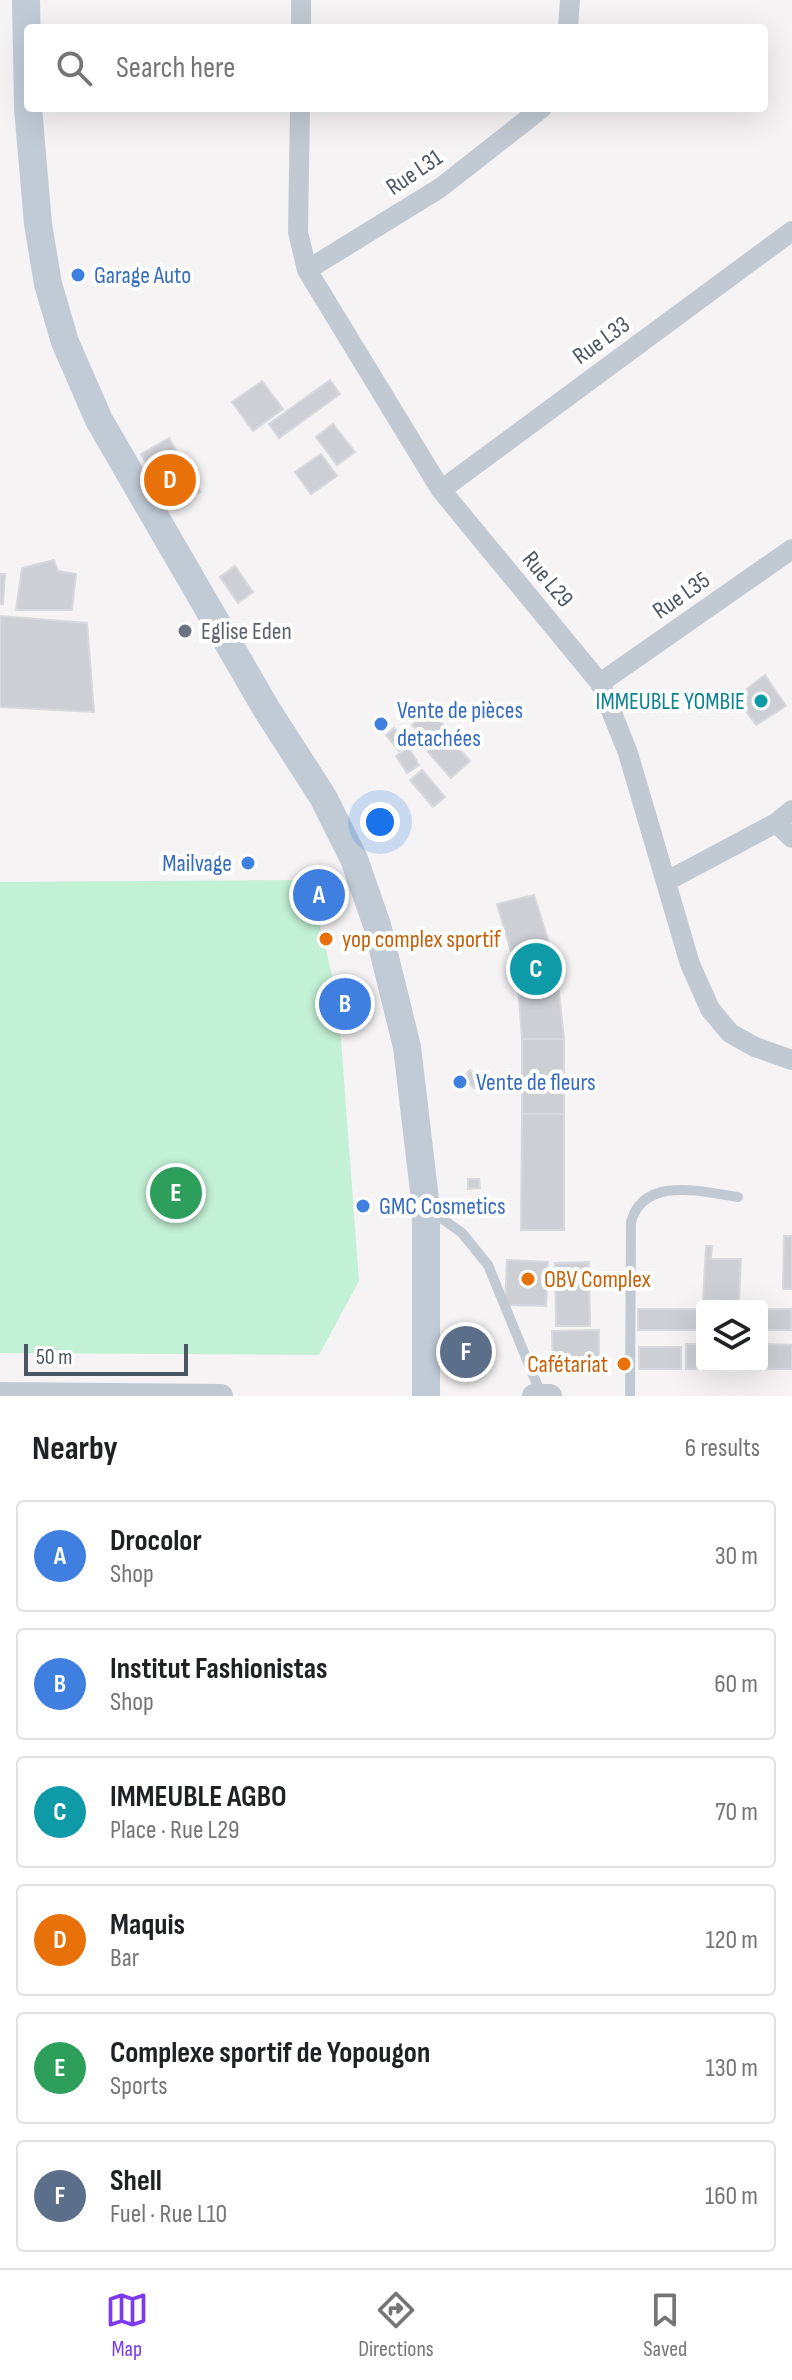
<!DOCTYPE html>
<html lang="en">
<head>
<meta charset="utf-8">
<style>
	body { margin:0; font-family:"Sofia Sans Condensed",sans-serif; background:#f6f6f6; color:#202124 }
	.controls { position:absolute; right:24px; bottom:24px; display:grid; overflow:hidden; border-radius:8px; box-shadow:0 8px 32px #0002 }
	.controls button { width:72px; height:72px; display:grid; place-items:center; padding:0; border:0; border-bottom:2px solid #e0e0e0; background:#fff; color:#202124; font:40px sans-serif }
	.scale { position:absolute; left:24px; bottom:20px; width:164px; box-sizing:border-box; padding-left:8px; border:4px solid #4a5661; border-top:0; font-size:22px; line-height:28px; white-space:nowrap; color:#4a5661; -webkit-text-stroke:6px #fff; paint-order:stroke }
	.you { position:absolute; left:380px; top:822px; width:28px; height:28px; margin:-20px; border:6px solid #fff; border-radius:50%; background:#1a73e8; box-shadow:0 0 0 12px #1a73e833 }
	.badge { display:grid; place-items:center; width:52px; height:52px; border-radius:50%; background:#7c3aed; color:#fff; font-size:26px; font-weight:700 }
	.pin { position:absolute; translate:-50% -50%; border:4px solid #fff; box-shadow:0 2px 8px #0006 }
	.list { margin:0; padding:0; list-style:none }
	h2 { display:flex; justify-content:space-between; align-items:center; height:104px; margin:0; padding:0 32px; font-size:34px }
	h2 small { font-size:26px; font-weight:400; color:#757577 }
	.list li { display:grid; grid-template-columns:52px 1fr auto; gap:24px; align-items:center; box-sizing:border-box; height:112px; margin:0 16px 16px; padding:0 16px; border:2px solid #e0e0e0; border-radius:8px }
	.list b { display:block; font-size:30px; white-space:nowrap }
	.list p { margin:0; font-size:26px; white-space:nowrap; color:#757577 }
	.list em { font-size:26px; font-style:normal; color:#757577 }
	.icon { flex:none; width:44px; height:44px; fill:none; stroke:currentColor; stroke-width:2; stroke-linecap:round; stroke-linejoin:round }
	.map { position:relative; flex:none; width:792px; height:1396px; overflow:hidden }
	.search { position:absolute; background:#fff; box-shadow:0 8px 32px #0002; left:24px; right:24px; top:24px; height:88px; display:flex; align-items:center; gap:20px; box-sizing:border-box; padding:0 28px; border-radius:8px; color:#757577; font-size:30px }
	.sheet { height:872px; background:#fff }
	nav { display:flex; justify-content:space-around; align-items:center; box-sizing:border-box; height:112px; border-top:2px solid #e0e0e0; background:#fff; font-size:22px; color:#757577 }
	nav a { display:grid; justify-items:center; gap:4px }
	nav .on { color:#7c3aed }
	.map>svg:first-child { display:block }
</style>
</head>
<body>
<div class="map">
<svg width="792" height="1396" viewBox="0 0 792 1396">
	<rect width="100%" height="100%" fill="#f5f3f3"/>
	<!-- green -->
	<path fill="#c3f1d5" d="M309,880L338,1000L359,1281L319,1355L0,1353V882Z"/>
	<!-- building -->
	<path fill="#cdcfd5" stroke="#d7d9de" stroke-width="2" d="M330,380L340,394L279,438L269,424Z
		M262,381L283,409L253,431L232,402Z
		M333,424L355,452L337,465L316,437Z
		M169,438L200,492L172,508L141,454Z
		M321,454L337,476L311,494L295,472Z
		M54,560L58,571L76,574L72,610H16L22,568Z
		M235,566L253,592L238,603L220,577Z
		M0,574H5L3,604H0Z
		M0,616L87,623L94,712L0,707Z
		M765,675L786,706L756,725L736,697Z
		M429,709L447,729L429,745L412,725Z
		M394,728L407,744L399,751L386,735Z
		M446,734L470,761L451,778L427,751Z
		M409,748L419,765L407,773L396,756Z
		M422,770L445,797L433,807L410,780Z
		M534,895L556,965L564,1039H522L517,972L497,904Z
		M522,1039H564V1114H522Z
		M470,1070L482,1080L474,1088L463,1077Z
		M522,1114H564V1230H521Z
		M468,1179H479L480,1188L468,1189Z
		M478,1195L489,1207L482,1212L472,1200Z
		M784,1236H792V1289H783Z
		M706,1246H712L711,1259H741L739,1301L703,1300Z
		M507,1260L548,1262L546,1306L505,1305Z
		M589,1262L590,1326H556L555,1263Z
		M638,1309H702V1330H638Z
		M762,1309H791V1330H762Z
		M599,1330V1363L553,1364L552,1331Z
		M686,1344H702L705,1369H686Z
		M763,1344L792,1345V1369H763Z
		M639,1347H681V1369H639Z"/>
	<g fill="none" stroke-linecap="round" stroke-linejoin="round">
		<!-- service -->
		<path stroke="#c1cad2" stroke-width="10" d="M430,1210L462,1233L488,1265L541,1394
			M630,1396L631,1222C644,1175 702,1192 738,1197"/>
		<!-- minor -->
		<path stroke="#c1cad2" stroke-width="20" d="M301,28V0
			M568,28L570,0
			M300,108L298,232L307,270L441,490L600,683L628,753L690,964L710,1009L730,1033L755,1047L792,1060
			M307,270L440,188L542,108
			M441,490L792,231
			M600,683L792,549
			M776,823L792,838
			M667,881L776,823L792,810"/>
		<!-- tertiary -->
		<path stroke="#c1cad2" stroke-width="24" d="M0,1394L221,1396
			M534,1396H550"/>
		<!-- secondary -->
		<path stroke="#c1cbd6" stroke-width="28" d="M26,0L28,104
			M28,108L38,224L48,284L65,342L99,420L267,710L323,797L354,859L377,925L407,1047L426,1208V1396"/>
	</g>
	<!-- markers -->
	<g fill="#3f7fe0" stroke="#fff" stroke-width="3">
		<circle cx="78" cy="275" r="8"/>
		<circle cx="381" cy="724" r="8"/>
		<circle cx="248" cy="863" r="8"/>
		<circle cx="460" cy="1082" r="8"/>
		<circle cx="363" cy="1206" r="8"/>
	</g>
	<circle fill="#6b7280" stroke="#fff" stroke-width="3" cx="185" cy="631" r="8"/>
	<circle fill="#0f9aa8" stroke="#fff" stroke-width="3" cx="761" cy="701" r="8"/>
	<g fill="#e8710a" stroke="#fff" stroke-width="3">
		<circle cx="326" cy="939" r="8"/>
		<circle cx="528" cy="1279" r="8"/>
		<circle cx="624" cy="1364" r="8"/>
	</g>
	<g text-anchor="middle" stroke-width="8" stroke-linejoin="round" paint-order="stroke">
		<!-- street labels -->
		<g font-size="24" fill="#4a5661" stroke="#fff">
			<text transform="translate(414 172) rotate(-34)" y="8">Rue L31</text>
			<text transform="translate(601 340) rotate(-36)" y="8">Rue L33</text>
			<text transform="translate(548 579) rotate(50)" y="8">Rue L29</text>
			<text transform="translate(681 595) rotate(-35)" y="8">Rue L35</text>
		</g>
		<!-- shop labels -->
		<g font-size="24" fill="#366cbe" stroke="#fff" text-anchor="start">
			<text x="94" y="283">Garage Auto</text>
			<text x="397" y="718">Vente de pièces<tspan x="397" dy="28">detachées</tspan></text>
			<text x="232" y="871" text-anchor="end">Mailvage</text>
			<text x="476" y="1090">Vente de fleurs</text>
			<text x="379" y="1214">GMC Cosmetics</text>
		</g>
		<!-- worship labels -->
		<g font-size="24" fill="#5b616d" stroke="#fff" text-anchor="start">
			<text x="201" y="639">Eglise Eden</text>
		</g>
		<!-- culture labels -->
		<g font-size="24" fill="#0d838f" stroke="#fff" text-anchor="end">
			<text x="745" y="709">IMMEUBLE YOMBIE</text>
		</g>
		<!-- food labels -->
		<g font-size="24" fill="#c56008" stroke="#fff" text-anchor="start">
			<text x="342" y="947">yop complex sportif</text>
			<text x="544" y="1287">OBV Complex</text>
			<text x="608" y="1372" text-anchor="end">Cafétariat</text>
		</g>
	</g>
</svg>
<div class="controls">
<button><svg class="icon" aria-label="layers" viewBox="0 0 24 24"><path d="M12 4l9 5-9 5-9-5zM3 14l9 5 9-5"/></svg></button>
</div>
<div class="scale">50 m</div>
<div class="you"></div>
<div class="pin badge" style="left:319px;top:895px;background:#3f7fe0">A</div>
<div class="pin badge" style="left:345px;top:1004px;background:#3f7fe0">B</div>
<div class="pin badge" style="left:536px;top:969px;background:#0f9aa8">C</div>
<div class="pin badge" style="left:170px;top:480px;background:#e8710a">D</div>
<div class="pin badge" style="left:176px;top:1193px;background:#2e9e5b">E</div>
<div class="pin badge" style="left:466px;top:1352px;background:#5c6f8a">F</div>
<div class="search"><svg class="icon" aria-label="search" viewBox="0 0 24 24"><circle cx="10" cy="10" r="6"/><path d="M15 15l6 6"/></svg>Search here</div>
</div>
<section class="sheet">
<h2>Nearby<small>6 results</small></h2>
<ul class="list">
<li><span class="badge" style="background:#3f7fe0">A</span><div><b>Drocolor</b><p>Shop</p></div><em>30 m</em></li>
<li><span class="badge" style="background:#3f7fe0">B</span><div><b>Institut Fashionistas</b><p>Shop</p></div><em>60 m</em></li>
<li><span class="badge" style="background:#0f9aa8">C</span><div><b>IMMEUBLE AGBO</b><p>Place · Rue L29</p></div><em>70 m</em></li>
<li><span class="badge" style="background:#e8710a">D</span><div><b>Maquis</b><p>Bar</p></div><em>120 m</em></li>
<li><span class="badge" style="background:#2e9e5b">E</span><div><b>Complexe sportif de Yopougon</b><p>Sports</p></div><em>130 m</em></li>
<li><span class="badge" style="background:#5c6f8a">F</span><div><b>Shell</b><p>Fuel · Rue L10</p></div><em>160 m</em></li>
</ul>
</section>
<nav>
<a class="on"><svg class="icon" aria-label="map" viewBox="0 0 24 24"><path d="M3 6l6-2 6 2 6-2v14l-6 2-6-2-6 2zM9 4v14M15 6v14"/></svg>Map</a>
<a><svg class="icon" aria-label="directions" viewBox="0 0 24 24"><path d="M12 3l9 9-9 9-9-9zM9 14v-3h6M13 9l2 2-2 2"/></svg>Directions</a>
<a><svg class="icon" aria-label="saved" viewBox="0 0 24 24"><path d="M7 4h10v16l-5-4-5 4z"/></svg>Saved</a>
</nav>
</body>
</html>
